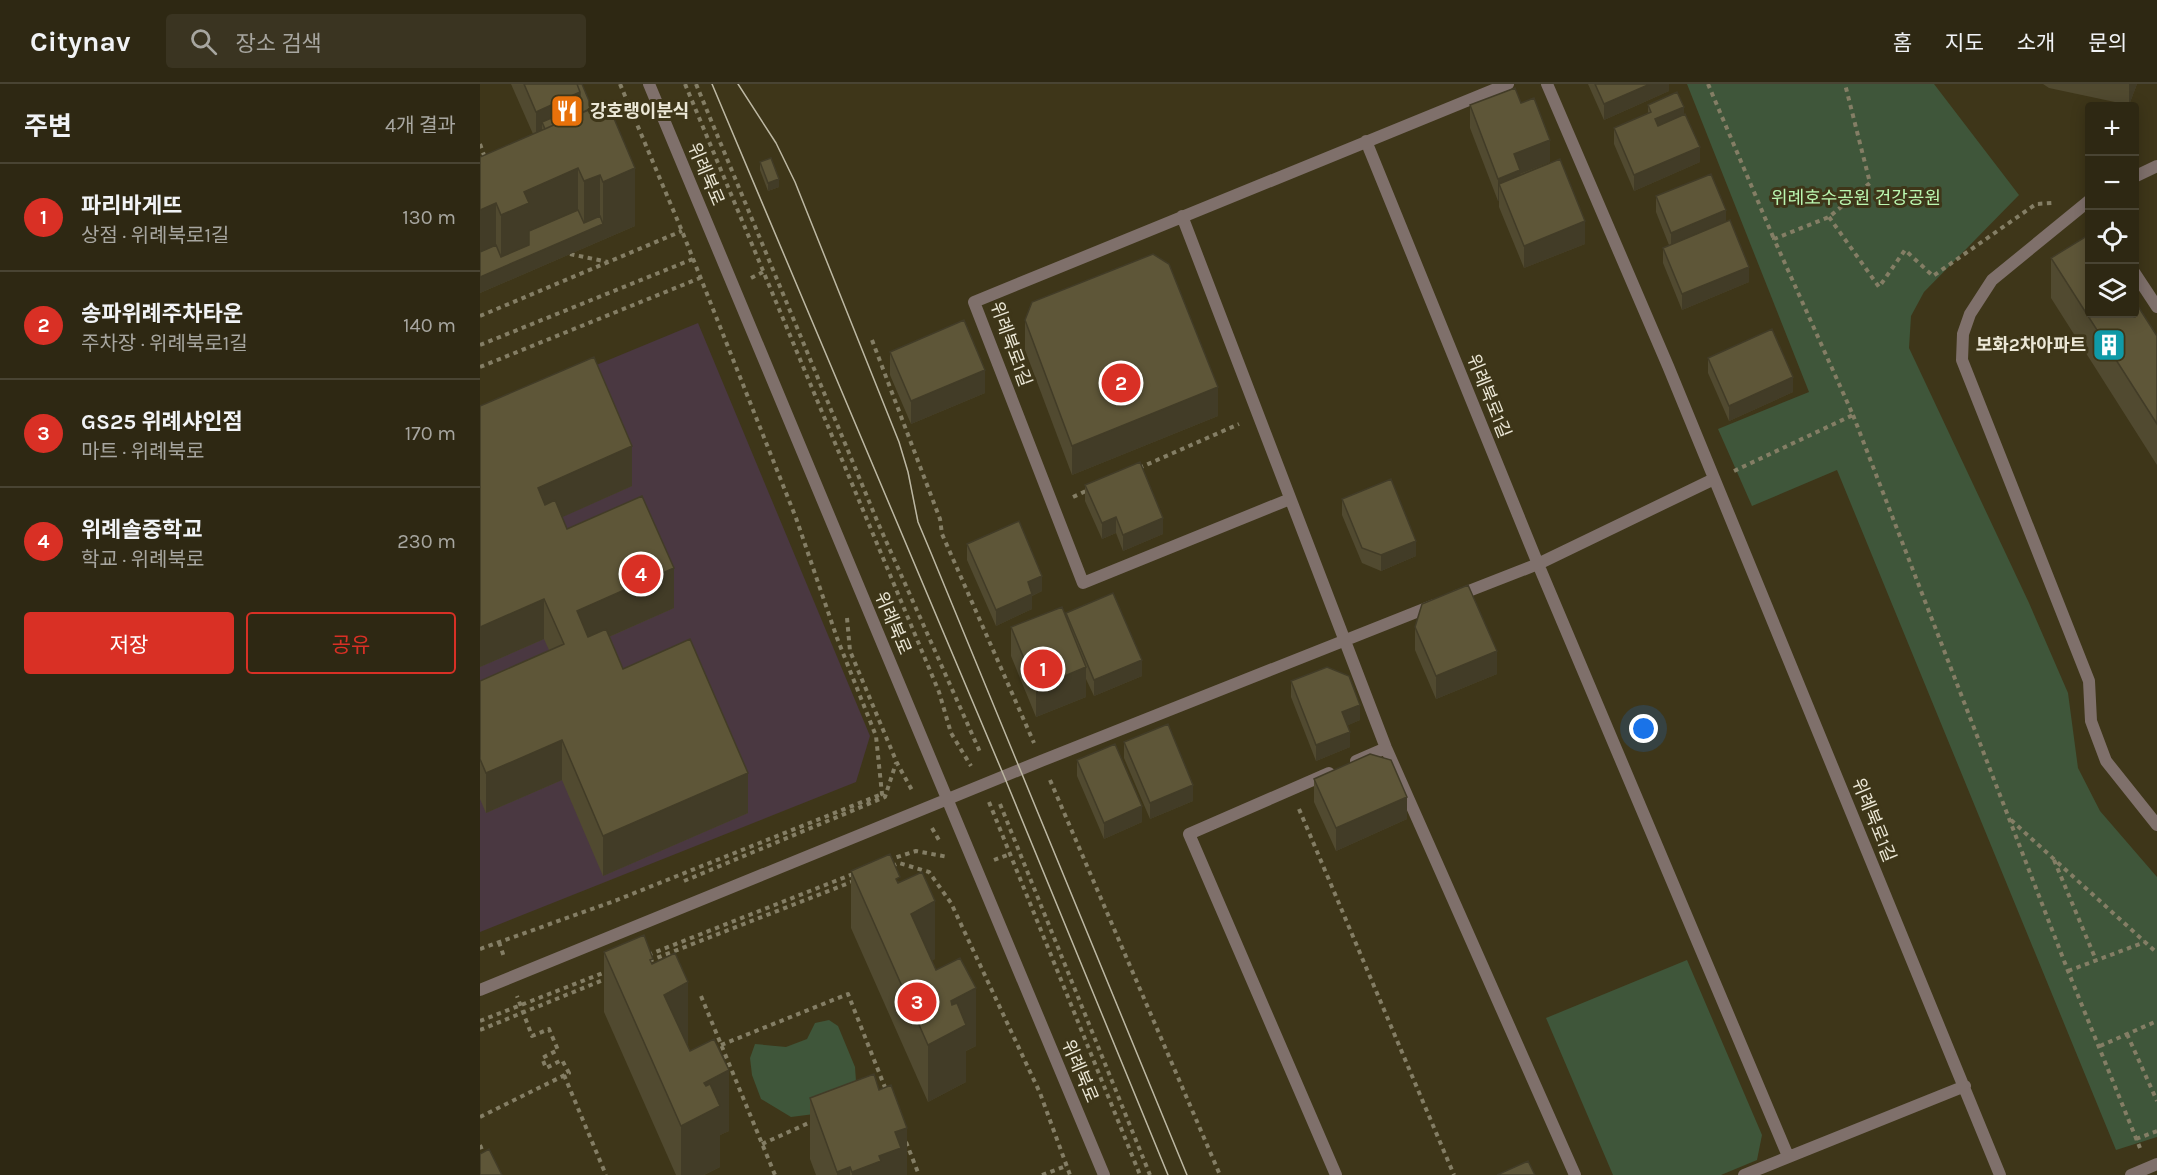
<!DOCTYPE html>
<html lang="ko">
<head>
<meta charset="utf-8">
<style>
	body { margin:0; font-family:Karla,"Noto Sans KR",sans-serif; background:#3a3421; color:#f1f3f6 }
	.controls { position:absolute; right:18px; top:18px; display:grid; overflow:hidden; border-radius:6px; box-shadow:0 3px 15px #0003 }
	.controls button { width:54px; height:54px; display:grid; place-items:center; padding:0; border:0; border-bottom:2px solid #494433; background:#2e2813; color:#f1f3f6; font:30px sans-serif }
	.you { position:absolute; left:1164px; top:645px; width:21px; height:21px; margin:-15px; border:4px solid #fff; border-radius:50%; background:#1a73e8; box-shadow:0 0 0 9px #1a73e833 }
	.badge { display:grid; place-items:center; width:39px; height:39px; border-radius:50%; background:#d93025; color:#fff; font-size:20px; font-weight:700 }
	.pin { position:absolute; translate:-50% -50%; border:3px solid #fff; box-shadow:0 2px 6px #0006 }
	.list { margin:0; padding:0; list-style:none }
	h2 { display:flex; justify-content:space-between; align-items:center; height:78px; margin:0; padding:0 24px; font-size:26px }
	h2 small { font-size:20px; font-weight:400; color:#a7a6a0 }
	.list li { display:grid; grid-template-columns:39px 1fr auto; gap:18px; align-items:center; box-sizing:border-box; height:108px; padding:0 24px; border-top:2px solid #494433 }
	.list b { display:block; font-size:22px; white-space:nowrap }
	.list p { margin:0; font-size:20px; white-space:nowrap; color:#a7a6a0 }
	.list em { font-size:20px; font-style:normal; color:#a7a6a0 }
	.actions { display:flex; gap:12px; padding:18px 24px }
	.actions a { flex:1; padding:14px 0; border:2px solid #d93025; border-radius:6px; text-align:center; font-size:21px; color:#d93025 }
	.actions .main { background:#d93025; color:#fff }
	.icon { flex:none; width:33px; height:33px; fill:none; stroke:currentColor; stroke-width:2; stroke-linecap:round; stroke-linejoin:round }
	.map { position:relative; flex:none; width:1677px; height:1091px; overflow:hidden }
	header { display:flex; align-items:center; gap:36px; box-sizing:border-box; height:84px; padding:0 30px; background:#2e2813; border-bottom:2px solid #494433 }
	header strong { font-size:28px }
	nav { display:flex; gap:33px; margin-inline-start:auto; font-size:21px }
	.search { width:420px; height:54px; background:#3a3421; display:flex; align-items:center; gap:15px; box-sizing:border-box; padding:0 21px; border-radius:6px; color:#a7a6a0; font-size:22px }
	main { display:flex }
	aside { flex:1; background:#2e2813 }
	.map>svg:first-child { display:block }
</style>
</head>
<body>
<header>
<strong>Citynav</strong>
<div class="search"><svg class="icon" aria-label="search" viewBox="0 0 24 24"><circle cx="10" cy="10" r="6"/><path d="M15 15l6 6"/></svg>장소 검색</div>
<nav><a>홈</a><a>지도</a><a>소개</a><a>문의</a></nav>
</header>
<main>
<aside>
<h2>주변<small>4개 결과</small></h2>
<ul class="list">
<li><span class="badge">1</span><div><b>파리바게뜨</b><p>상점 · 위례북로1길</p></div><em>130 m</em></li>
<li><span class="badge">2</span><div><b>송파위례주차타운</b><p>주차장 · 위례북로1길</p></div><em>140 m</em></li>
<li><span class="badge">3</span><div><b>GS25 위례샤인점</b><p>마트 · 위례북로</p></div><em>170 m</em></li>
<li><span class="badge">4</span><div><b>위례솔중학교</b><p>학교 · 위례북로</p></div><em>230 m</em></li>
</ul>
<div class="actions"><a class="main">저장</a><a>공유</a></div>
</aside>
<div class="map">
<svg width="1677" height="1091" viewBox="0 0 1677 1091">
	<rect width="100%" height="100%" fill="#3e3619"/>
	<!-- education -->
	<path fill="#4a3841" d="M218,239L390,652L376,698L0,848V329Z"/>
	<!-- green -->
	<path fill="#3f563a" d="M1207,0H1454L1539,111L1444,208L1431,232L1429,264L1549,519L1588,609L1598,684L1620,727L1677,793V1053L1636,1066L1357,386L1272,422L1238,345L1329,308Z
		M1207,876L1282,1051L1277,1076L1241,1091H1133L1066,934Z
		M349,936L358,942L375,983L376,997L342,1029L311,1033L281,1015L272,991L270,974L275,960L306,963L327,955L335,939Z"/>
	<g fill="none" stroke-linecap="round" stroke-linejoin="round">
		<!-- path -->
		<path stroke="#847e65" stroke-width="4" stroke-dasharray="4.5 4.5" stroke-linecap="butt" d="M140,0L202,147L316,434L357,554L396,652L402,710L405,713
			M205,0L459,608L471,649L491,682
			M216,0L398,439L500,668
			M1228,0L1294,155
			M0,60L5,74
			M1349,133L1399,203L1425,166L1453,192L1556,120L1572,119
			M90,170L128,178
			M271,194L283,188
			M0,232L202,147
			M392,256L460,435L462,450L554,659
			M0,261L213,175
			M0,283L220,194
			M1373,331L1588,887L1660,1064
			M659,384L759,340
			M1254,387L1373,331L1294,155L1349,133L1390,99L1365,0
			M593,413L608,406
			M367,534L370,567L417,679L433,708
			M570,696L740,1091
			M509,718L660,1091
			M520,720L670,1091
			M819,725L974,1091
			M1531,736L1677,869
			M452,744L460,758
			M408,776L436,767L468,773
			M514,776L530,770
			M1574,776L1616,876
			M412,782L419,779L449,788L471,819L560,1009L590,1091
			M204,797L405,713L416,679
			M19,858L24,873
			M0,865L137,816L402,710
			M168,871L373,790
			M169,877L374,797
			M1588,887L1665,858
			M221,912L295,1091
			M0,937L128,887
			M0,946L128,894
			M1647,950L1677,1017
			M241,961L368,910L406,1006
			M1620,962L1677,937
			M84,991L126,1091
			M0,1033L89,989L82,976L66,984L62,974L78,966L69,945L52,952L37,912
			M1656,1055L1677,1047
			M426,1058L439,1091
			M282,1060L333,1037
			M0,1061L4,1071
			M562,1091L586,1082"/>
		<!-- street -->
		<path stroke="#7f706b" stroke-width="12" d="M169,0L624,1091
			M1067,0L1188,282L1520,1091
			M886,57L1058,480L1308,1072
			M1654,93L1677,82
			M1610,116L1512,196L1490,230L1483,250L1482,276L1609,597L1611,637L1626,677L1677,741
			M702,132L906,664L1095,1091
			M1654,188L1677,223
			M810,415L603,499L494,218L1028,0
			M976,512L1058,480L1234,395
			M876,677L906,664
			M849,689L709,750L856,1091
			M0,906L561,677L954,521
			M1264,1091L1485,1002
			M1651,1091L1677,1080"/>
		<!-- tram -->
		<path stroke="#bdb8a3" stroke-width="1.5" d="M232,0L524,692L688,1091
			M258,0L296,59L315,98L419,358L428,388L438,438L451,469L707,1091"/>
	</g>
	<!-- wall -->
	<path fill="#514a30" d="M31,0H102L155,142L0,209V73L53,50Z
		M1108,0H1189V7L1124,36Z
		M1563,0H1657L1649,21L1569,4Z
		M1041,19L1070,78L1040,91L1105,160L1044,184L1019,123V117H1018L990,44V21Z
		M1168,21L1204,30L1220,78L1154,107L1134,60V44L1168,29Z
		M280,78L299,103L288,107L280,86Z
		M1176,112L1246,138L1269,198L1202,226L1183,179V164L1189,161L1176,128Z
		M1571,174L1677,252V381L1571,214Z
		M545,236L738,332L592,391L545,266Z
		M410,268L505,309L431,340L410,291Z
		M1228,274L1313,308L1249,337L1228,289Z
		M0,322L152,402L82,433L87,445L194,524L129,553L143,585L268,729L123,792L82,696L6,729L0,715V597L69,566L64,555L0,583Z
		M605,401L683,450L643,467L636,449L622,455L605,417Z
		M862,415L936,472L901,487L882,479L862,431Z
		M487,460L562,507L552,512V525L516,542L487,476Z
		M586,529L662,592L614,612L606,595V613L556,633L531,572V543L586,532Z
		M935,543L1017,590L956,615L935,566Z
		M811,597L880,636L868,641L870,663L836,677L811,613Z
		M644,658L713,717L670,735L644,674Z
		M597,676L662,738L624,755L597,692Z
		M834,695L927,735L856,767L834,718Z
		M371,787L420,798L455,875L452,876L456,886L496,962L486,967V998L448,1018L371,844Z
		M124,868L173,879L208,959L207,960L249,1047L240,1051V1083L224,1091H196L124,928Z
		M330,1014L427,1091H336L330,1075Z"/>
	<!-- shaded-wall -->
	<path fill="#423c27" d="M1170,0H1189V7L1124,36V20Z
		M1649,0H1657L1649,21Z
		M100,8V37L62,38V54L56,57V28Z
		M1204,23V38L1175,51V35Z
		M1070,56V78L1040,90V109L1019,100V117H1018V95L1034,70Z
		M1220,63V78L1154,107V91Z
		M98,84V141L104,148V97L120,91V141L123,140V98L155,84V142L0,209V193L21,184V131L44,108Z
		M299,95V103L288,107V99Z
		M16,119V177L0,183V126Z
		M1246,126V142L1191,165V149Z
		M1105,137V160L1044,184V162Z
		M1269,183V198L1202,226V210Z
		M505,286V309L431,340V317Z
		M1313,293V308L1249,337V322Z
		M738,303V332L592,391V362Z
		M152,362V402L58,444V404Z
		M636,433V449L622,455V439Z
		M683,434V450L643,467V451Z
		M936,457V472L901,487V471Z
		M194,484V524L97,567V527Z
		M562,492V507L552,512V525L516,542V526L548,498Z
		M64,515V555L0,583V543Z
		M1017,567V590L956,615V592Z
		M662,576V592L614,612V596Z
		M606,583V613L556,633V604Z
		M880,621V636L862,644V628Z
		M870,648V663L836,677V661Z
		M82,656V696L6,729V689Z
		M268,689V729L123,792V752Z
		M713,701V717L670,735V719Z
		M927,713V735L856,767V744Z
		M662,722V738L624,755V739Z
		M455,817V875L431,887V830Z
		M208,898V959L184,972V911Z
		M496,904V962L486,967V998L448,1018V961L471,917Z
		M249,986V1047L240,1051V1083L224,1091H201V1042L224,999Z
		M427,1044V1091H372V1088L399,1072L415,1048Z
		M370,1083V1091H357V1088Z"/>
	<!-- building -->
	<path fill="#5e5638" stroke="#423c27" stroke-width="1.5" d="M44,0H97L100,8L56,28Z
		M97,0H102L112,24L65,45L62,38L100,22V8Z
		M1115,0H1170L1124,20Z
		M1035,4L1041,19L1054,14L1070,56L1034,70L1040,86L1018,95L990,21Z
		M1197,8L1204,23L1175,35L1178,42L1205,30L1220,63L1154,91L1134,44L1171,28L1168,21Z
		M127,18L155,84L123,98L120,91L104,97L98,84L44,108L49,119L21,131L16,119L0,126V73Z
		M291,74L299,95L288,99L280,78Z
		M1080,75L1105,137L1044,162L1019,100Z
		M1231,90L1246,126L1191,149L1176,112Z
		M98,126L104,139L120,132L123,140L0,193V168L16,161L21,173L49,161V147Z
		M1250,136L1269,183L1202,210L1183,164Z
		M1610,150V230H1654V216L1677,252V340L1571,174Z
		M673,170L689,180L738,303L592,362L545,236L552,218Z
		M484,236L505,286L431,317L410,268Z
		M1292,245L1313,293L1249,322L1228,274Z
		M114,273L152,362L58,404L65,421L75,416L87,445L162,412L194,484L97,527L108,553L126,545L143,585L210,555L268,689L123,752L82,656L6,689L0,675V597L84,560L64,515L0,543V322Z
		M660,378L683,434L643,451L636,433L622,439L605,401Z
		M911,395L936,457L901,471L882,464L862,415Z
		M539,437L562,492L548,498L552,510L516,526L487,460Z
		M988,501L1017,567L956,592L935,543L942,520Z
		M633,509L662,576L614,596L586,529Z
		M582,523L606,583L556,604L531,543Z
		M847,583L869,592L880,621L862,628L870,648L836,661L811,597Z
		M688,640L713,701L670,719L644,658Z
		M635,660L662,722L624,739L597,676Z
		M890,670L911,676L927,713L856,744L834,695Z
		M410,770L420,793L416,795L418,799L442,788L455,817L431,830L456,886L480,874L496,904L471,917L472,921L477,919L486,941L448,961L371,787Z
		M164,851L173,875L170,876L172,880L195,869L208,898L184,911L210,967L234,955L249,986L224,999L226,1002L230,1000L240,1022L201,1042L124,868Z
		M394,990L399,1006L411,1001L427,1044L415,1048L421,1064L399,1072L401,1077L372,1088L370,1083L357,1088L330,1014Z
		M9,1065L22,1091H0V1070Z
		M1048,1077L1055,1091H1017Z"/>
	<!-- icons -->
	<defs>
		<symbol id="restaurant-square" viewBox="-11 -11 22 22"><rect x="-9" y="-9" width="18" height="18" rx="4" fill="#e8710a" stroke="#3e3619"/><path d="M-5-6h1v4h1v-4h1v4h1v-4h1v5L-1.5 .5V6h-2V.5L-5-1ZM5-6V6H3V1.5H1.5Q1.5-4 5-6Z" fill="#fff"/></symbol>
		<symbol id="building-square" viewBox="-11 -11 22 22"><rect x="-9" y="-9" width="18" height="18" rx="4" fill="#0f9aa8" stroke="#3e3619"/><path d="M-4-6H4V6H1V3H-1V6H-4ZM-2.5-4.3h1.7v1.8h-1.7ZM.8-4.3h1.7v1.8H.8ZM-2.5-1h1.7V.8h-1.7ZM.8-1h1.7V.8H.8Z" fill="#fff"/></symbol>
	</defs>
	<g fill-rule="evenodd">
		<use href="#restaurant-square" x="68" y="8" width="38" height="38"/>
		<use href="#building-square" x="1610" y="242" width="38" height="38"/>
	</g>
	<g text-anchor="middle" stroke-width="6" stroke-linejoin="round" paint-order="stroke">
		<!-- poi labels -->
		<g font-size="18" font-weight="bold" fill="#ebe7d6" stroke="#3e3619" text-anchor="start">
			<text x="110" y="33">강호랭이분식</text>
			<text x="1606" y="267" text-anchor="end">보화2차아파트</text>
		</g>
		<!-- street labels -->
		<g font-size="18" fill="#ebe7d6" stroke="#3e3619">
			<text transform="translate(226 90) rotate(67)" y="6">위례북로</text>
			<text transform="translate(531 260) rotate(70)" y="6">위례북로1길</text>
			<text transform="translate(1009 312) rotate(68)" y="6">위례북로1길</text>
			<text transform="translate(413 539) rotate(67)" y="6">위례북로</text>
			<text transform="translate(1394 736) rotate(68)" y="6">위례북로1길</text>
			<text transform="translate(600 987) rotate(67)" y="6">위례북로</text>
		</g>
		<!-- park labels -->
		<g font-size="18" fill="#bbf7b0" stroke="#3e3619">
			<text x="1376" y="120">위례호수공원 건강공원</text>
		</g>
	</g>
</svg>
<div class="controls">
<button>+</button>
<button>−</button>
<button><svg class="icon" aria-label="locate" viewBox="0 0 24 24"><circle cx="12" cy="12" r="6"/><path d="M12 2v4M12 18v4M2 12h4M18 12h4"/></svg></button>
<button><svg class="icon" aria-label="layers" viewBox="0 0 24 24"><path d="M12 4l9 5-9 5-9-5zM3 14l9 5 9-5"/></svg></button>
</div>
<div class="you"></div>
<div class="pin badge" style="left:563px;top:585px">1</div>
<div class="pin badge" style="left:641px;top:299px">2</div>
<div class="pin badge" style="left:437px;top:918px">3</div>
<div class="pin badge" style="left:161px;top:490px">4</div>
</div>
</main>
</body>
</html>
